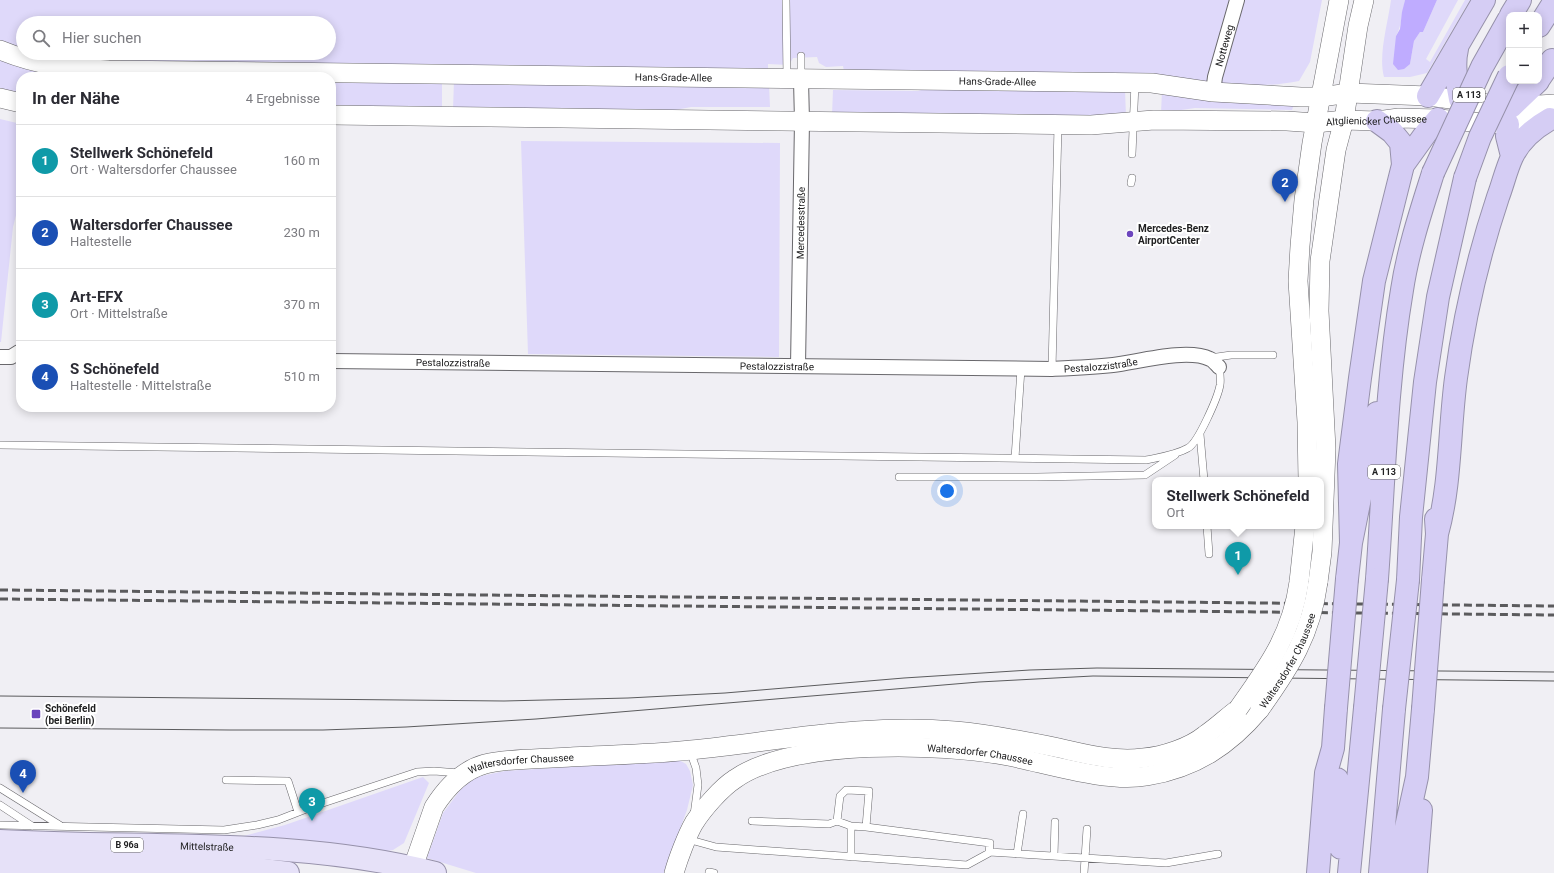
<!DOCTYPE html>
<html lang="de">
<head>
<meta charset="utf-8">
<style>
	body { margin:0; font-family:Roboto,sans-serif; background:#f7f7f7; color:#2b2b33 }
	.controls { position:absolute; right:12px; top:12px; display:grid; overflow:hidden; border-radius:8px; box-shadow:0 2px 10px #0003 }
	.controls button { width:36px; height:36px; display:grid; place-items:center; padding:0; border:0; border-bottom:1px solid #e1e1e2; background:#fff; color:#2b2b33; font:20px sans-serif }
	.you { position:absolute; left:947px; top:491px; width:14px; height:14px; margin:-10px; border:3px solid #fff; border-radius:50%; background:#1a73e8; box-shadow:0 0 0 6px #1a73e833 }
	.badge { display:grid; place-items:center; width:26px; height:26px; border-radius:50%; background:#6c45bd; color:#fff; font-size:13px; font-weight:700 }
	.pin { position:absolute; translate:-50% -33px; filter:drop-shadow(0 1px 2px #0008) }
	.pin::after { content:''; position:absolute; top:21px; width:14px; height:12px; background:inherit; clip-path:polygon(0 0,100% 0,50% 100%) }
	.popup { position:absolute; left:1152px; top:477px; width:172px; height:52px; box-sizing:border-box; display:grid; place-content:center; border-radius:8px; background:#fff; filter:drop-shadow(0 1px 3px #0005); font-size:13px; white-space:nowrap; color:#7c7c81 }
	.popup b { font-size:15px; color:#2b2b33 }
	.popup::after { content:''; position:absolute; left:50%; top:100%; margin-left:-8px; border:8px solid transparent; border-top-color:#fff }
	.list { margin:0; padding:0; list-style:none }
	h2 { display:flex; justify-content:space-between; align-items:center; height:52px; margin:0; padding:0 16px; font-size:17px }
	h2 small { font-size:13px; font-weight:400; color:#7c7c81 }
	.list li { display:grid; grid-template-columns:26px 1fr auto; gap:12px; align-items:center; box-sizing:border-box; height:72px; padding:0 16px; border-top:1px solid #e1e1e2 }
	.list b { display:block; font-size:15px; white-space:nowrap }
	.list p { margin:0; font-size:13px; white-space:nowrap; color:#7c7c81 }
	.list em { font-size:13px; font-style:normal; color:#7c7c81 }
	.icon { flex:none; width:22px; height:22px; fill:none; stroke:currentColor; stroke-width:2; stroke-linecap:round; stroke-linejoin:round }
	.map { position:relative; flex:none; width:1554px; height:873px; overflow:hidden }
	.search { position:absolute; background:#fff; box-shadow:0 2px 10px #0003; left:16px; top:16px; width:320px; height:44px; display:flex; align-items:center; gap:10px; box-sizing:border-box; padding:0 14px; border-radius:22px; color:#7c7c81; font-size:15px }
	.panel { position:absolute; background:#fff; box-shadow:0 2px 10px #0003; left:16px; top:72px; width:320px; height:340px; border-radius:16px }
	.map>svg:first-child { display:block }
</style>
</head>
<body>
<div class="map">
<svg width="1554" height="873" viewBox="0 0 1554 873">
	<rect width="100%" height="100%" fill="#f0eff4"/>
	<!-- green -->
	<path fill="#dfd9fa" d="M0,0H1322L1310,62L1299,81C1257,90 1204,82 1161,77L1153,73L844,71L843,66L826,67L819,63L817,57L793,58L789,65L768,64V70L121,64V58L102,57L100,56L102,53H329V23H23V51L0,42Z
		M1391,0H1405C1402,12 1402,25 1396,36L1410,64L1414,41L1420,32H1423L1437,0H1458L1426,59L1430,62L1465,0H1470L1427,73L1410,77H1384C1378,55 1388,23 1391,0Z
		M0,58L41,70L40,77H21V96L0,89Z
		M331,79L442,81V110L331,109Z
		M454,80L769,84L770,107H691L665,112L453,110Z
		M934,86L1125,90L1126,116L832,115L833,90L918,91Z
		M1162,91L1294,104L1292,110L1195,108L1161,113Z
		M0,119L21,124V196L13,227L1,342H0Z
		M521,141L780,143L779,357L528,354Z
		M679,760L686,764L690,771L693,785L687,810L664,873H476L427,858L443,813L461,789L476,777L505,771Z
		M423,777L429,783L404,843L393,850L373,853L240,837L285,825Z"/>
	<!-- water -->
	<path fill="#bfacff" d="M1405,0H1437L1423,32H1420L1414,41L1410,64L1404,69L1398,70L1393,64L1396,36L1400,29L1402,12Z"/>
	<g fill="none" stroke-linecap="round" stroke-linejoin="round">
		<defs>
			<path id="lane" d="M786,0L787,77
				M801,56V77
				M1132,154L1135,83
				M1131,183L1132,178
				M1210,358L1231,355H1273
				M1052,369L1058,126
				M1200,434L1204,480
				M0,445L1146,460C1160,457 1176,455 1188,448C1198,443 1218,397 1220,385C1221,378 1220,373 1219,367
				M1015,458L1021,369
				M899,477H1037L1145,475L1175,455
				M1207,526L1209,554
				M690,751L696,768L698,785L694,815
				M226,780L288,781L298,812
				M0,788L61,826
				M0,805L32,826
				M752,821L829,824L837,821
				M0,825L224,830L257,825L278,820L314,806L417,772L434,771L459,773
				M687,839L716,847L967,865L989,853L990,843L866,827
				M989,852L1166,863L1218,854
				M1017,854L1023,814
				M1054,856L1055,822
				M851,857V826L866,827L869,791L846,790L840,796L837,821L851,826
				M709,872L714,873
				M1084,873L1087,829"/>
			<g id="street">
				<path id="s1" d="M1213,92L1215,77L1237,0"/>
				<path d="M0,357H11L19,352"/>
				<path id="s2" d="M331,361L1052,369C1072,368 1093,367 1113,365C1138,362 1187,348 1210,359C1213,360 1216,364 1219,367"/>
				<path id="s3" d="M798,366L802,121L801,80"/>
			</g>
			<g id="secondary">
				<path id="s4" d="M0,50C39,66 67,68 109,70L1152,83L1213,92L1301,97H1321L1349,93L1428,96L1511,107L1554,104"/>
				<path d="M0,98L21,103"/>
				<path id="s5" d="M331,115L1091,125L1154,120L1287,121L1316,123L1344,120L1377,121L1399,118L1438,119L1485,123L1508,124L1551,119"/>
				<path d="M1308,480L1307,422L1298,281L1300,246L1304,200L1312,143L1339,0"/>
				<path d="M1299,582L1305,526"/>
				<path d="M1318,582L1322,552L1326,449L1319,311L1320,261L1336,150L1344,120L1358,26L1364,0"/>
				<path id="s6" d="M411,873L434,807C446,788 463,770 485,764C506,759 530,759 552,758C598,755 645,755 691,750C779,741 866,723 955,731C990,734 1025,741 1059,748C1086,754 1115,762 1143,758C1163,756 1189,748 1205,735C1217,727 1227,717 1238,709"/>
				<path id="s7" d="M674,873C678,859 687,835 694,823C703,809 721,788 735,779C792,739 941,743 1008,756C1049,764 1106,783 1147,776C1195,768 1229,746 1260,709"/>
			</g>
			<g id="primary">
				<path id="s8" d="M0,841C145,849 293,837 435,873"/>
				<path d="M0,862L179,863L222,865L288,873"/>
			</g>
			<path id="highway" d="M1511,15L1520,0
				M1539,26L1554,2
				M1457,49C1453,66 1457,82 1460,99
				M1539,79L1552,60
				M1428,96L1484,0
				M1511,107L1538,81
				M1508,124L1507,136L1512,156
				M1403,165L1426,133L1438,119
				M1437,534C1451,484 1449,430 1456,378C1464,318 1479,254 1498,197C1503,184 1506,170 1512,157C1520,140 1534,128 1550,119
				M1351,543L1349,464L1360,378L1374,281L1403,165L1401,143L1392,132L1377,121
				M1347,579L1351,543L1377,413
				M1377,579C1384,483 1386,385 1402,290C1408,250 1421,211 1433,173
				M1408,580L1411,517L1425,382L1438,297L1465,178
				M1433,580L1437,534L1436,519
				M1337,779L1341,848
				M1318,873L1326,773L1333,748L1336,708
				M1349,873L1365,708
				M1380,873L1394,709
				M1396,873L1417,777L1423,709
				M1416,873L1421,810"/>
		</defs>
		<!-- lane casing -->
		<use href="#lane" stroke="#69686c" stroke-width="8"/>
		<!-- street casing -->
		<use href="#street" stroke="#69686c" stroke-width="16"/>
		<!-- secondary casing -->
		<use href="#secondary" stroke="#69686c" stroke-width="20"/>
		<!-- primary casing -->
		<use href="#primary" stroke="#9691aa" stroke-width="24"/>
		<!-- highway casing -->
		<use href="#highway" stroke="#9691aa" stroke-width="24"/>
		<!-- lane -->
		<use href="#lane" stroke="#fff" stroke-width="7"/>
		<!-- street -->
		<use href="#street" stroke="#fff" stroke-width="14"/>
		<!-- secondary -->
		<use href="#secondary" stroke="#fff" stroke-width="19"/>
		<!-- primary -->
		<use href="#primary" stroke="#e6e1f8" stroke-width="22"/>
		<!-- highway -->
		<use href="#highway" stroke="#d5cdf4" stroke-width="22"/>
		<!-- tram -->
		<path stroke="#5b5b5d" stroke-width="1" d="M0,696L504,701L628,698L725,693L904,678L1030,670L1097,668L1554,672
			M0,728L230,730H323L406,727L536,719L979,682L1093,676L1554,681"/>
		<!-- rail -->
		<path stroke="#5b5b5d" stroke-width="3" stroke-dasharray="8 4" stroke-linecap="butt" d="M0,590L1554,606
			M0,599L1554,615"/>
		<defs>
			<g id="secondary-bridge">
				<path d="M1238,709C1268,667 1292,634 1299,582"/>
				<path id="s9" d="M1260,709C1290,667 1311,635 1318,582"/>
			</g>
			<path id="highway-bridge" d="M1433,173L1482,67L1509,19
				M1465,178L1480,137L1509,76
				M1336,708L1347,579
				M1365,708L1377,579
				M1394,709L1408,580
				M1423,709L1433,580"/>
		</defs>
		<!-- secondary-bridge casing -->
		<use href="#secondary-bridge" stroke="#69686c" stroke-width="20" stroke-linecap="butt"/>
		<!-- highway-bridge casing -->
		<use href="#highway-bridge" stroke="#9691aa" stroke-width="24" stroke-linecap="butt"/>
		<!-- secondary-bridge -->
		<use href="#secondary-bridge" stroke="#fff" stroke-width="19"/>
		<!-- highway-bridge -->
		<use href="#highway-bridge" stroke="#d5cdf4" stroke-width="22"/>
	</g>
	<!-- markers -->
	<g fill="#6c45bd" stroke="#fff" stroke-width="1.5">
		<circle cx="1130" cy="234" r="4"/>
		<rect x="31" y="709" width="10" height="10" rx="2"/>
	</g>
	<g text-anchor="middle" stroke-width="4" stroke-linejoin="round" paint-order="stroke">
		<!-- shield labels -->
		<g fill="#fff" stroke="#646464" stroke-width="1">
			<rect x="1453" y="88" width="32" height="14" rx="3"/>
			<rect x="1368" y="465" width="32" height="14" rx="3"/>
			<rect x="111" y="838" width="32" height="14" rx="3"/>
		</g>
		<g font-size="9" font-weight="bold" fill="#212122">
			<text x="1469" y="98">A 113</text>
			<text x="1384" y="475">A 113</text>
			<text x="127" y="848">B 96a</text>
		</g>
		<!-- street labels -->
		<g font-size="10" fill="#212122" stroke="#fff">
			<text dy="4" stroke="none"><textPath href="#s1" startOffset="48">Notteweg</textPath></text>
			<text dy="4" stroke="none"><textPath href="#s4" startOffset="676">Hans-Grade-Allee</textPath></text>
			<text dy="4" stroke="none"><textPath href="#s4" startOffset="1000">Hans-Grade-Allee</textPath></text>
			<text dy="4" stroke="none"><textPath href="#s5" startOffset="1046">Altglienicker Chaussee</textPath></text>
			<text dy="4" stroke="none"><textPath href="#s3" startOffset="143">Mercedesstraße</textPath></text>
			<text dy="4" stroke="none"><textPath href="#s2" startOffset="122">Pestalozzistraße</textPath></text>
			<text dy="4" stroke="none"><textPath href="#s2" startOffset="770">Pestalozzistraße</textPath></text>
			<text dy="4" stroke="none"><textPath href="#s2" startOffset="446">Pestalozzistraße</textPath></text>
			<text dy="4" stroke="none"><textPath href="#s9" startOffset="56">Waltersdorfer Chaussee</textPath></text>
			<text dy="4" stroke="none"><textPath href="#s7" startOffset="365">Waltersdorfer Chaussee</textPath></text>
			<text dy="4" stroke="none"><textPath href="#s6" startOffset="174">Waltersdorfer Chaussee</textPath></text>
			<text dy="4" stroke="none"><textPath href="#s8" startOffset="207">Mittelstraße</textPath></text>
		</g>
		<!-- poi labels -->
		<g font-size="10" font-weight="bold" fill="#212122" stroke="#fff" text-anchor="start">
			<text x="1138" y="232">Mercedes-Benz<tspan x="1138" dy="12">AirportCenter</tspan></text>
			<text x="45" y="712">Schönefeld<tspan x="45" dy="12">(bei Berlin)</tspan></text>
		</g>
	</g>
</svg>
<div class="controls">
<button>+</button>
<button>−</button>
</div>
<div class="you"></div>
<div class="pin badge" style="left:1238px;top:575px;background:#0f9aa8">1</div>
<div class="popup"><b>Stellwerk Schönefeld</b>Ort</div>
<div class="pin badge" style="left:1285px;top:202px;background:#1a4fb4">2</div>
<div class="pin badge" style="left:312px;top:821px;background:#0f9aa8">3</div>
<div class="pin badge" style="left:23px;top:793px;background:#1a4fb4">4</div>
<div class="search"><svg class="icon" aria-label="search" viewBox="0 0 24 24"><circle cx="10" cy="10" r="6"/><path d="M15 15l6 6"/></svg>Hier suchen</div>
<section class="panel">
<h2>In der Nähe<small>4 Ergebnisse</small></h2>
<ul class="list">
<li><span class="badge" style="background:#0f9aa8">1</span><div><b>Stellwerk Schönefeld</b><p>Ort · Waltersdorfer Chaussee</p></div><em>160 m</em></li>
<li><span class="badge" style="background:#1a4fb4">2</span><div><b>Waltersdorfer Chaussee</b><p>Haltestelle</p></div><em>230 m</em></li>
<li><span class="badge" style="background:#0f9aa8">3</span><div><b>Art-EFX</b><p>Ort · Mittelstraße</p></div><em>370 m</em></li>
<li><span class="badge" style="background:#1a4fb4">4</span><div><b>S Schönefeld</b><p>Haltestelle · Mittelstraße</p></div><em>510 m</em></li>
</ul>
</section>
</div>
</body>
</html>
